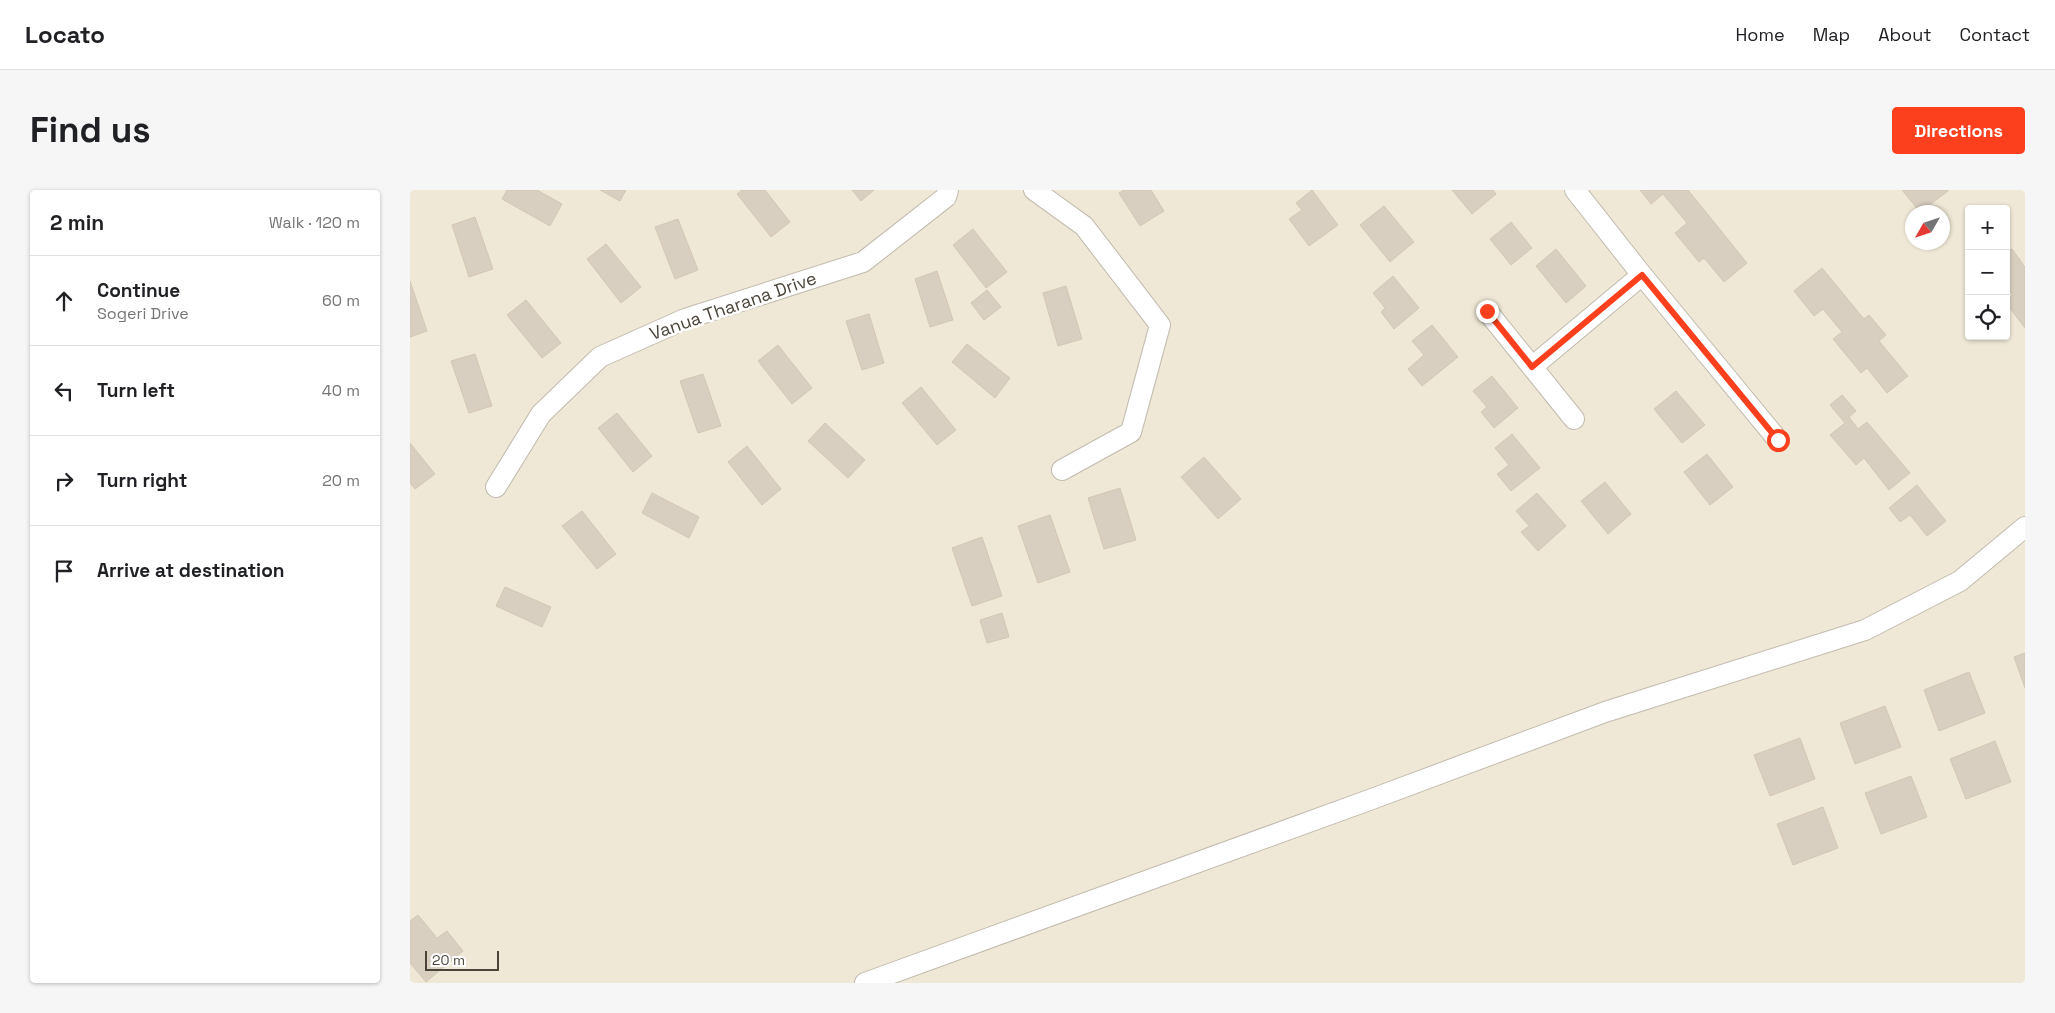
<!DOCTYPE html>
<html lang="en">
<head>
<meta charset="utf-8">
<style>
	body { margin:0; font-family:"Space Grotesk",sans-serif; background:#f6f6f6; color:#202124 }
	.controls { position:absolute; right:15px; top:15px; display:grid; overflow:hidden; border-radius:5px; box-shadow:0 1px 4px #0004 }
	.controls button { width:45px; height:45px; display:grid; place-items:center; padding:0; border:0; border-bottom:1px solid #e0e0e0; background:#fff; color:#202124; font:25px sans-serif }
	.compass { position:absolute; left:1495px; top:15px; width:45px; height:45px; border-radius:50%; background:#fff; box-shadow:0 1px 4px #0004; rotate:231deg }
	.scale { position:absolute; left:15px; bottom:12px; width:74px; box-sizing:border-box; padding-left:5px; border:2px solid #4b4439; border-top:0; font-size:14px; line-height:18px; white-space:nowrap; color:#4b4439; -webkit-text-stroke:4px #fff; paint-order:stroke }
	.stop { position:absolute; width:15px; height:15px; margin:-11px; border:4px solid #fc3f1d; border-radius:50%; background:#fff }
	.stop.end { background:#fc3f1d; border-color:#fff; box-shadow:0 1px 5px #0008 }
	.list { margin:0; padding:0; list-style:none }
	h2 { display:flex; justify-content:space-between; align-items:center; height:65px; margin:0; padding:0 20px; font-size:21px }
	h2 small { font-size:16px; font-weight:400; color:#757577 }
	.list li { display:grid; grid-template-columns:32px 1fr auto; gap:15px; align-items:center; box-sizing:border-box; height:90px; padding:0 20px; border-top:1px solid #e0e0e0 }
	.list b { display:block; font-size:19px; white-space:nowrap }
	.list p { margin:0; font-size:16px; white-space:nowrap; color:#757577 }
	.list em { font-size:16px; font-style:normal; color:#757577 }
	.icon { flex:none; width:28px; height:28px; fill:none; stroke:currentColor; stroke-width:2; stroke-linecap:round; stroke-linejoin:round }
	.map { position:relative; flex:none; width:1615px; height:793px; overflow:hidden; border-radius:5px }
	header { display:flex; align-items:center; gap:30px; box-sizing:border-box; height:70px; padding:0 25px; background:#fff; border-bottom:1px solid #e0e0e0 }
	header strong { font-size:24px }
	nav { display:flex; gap:28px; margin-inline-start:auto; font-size:18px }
	.intro { display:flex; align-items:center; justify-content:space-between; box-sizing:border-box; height:120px; padding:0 30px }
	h1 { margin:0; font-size:35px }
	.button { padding:12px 22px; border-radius:5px; background:#fc3f1d; color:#fff; font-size:18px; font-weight:700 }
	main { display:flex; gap:30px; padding:0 30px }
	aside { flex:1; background:#fff; border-radius:5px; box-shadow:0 1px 4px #0004 }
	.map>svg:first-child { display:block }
</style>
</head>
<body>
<header>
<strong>Locato</strong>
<nav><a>Home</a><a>Map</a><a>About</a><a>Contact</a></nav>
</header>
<div class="intro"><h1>Find us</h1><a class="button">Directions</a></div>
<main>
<aside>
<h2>2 min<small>Walk · 120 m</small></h2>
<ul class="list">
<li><svg class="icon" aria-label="ahead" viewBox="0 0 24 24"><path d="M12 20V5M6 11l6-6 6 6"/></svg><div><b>Continue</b><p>Sogeri Drive</p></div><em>60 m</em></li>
<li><svg class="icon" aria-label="left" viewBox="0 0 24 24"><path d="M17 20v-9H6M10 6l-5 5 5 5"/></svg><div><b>Turn left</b></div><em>40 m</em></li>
<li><svg class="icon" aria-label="right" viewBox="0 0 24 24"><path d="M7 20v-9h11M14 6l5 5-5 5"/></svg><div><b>Turn right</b></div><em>20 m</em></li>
<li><svg class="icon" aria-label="arrive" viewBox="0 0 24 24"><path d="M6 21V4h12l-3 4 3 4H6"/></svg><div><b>Arrive at destination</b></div></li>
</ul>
</aside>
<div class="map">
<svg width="1615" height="793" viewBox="0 0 1615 793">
	<rect width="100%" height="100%" fill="#f6f3ec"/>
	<!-- education -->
	<path fill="#efe8d6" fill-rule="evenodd" d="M0,0H1615V793H0ZM1559,19H1596V146H1559ZM1502,22H1532V52H1502Z"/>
	<!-- building -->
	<path fill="#d8cfc1" stroke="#d3c7b4" d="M97,0H127L152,14L140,36L92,9Z
		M190,0H216L210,11Z
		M332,0H355L380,32L361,47L327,4Z
		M442,0H464L451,11Z
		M714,0H741L754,21L730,36L709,3Z
		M902,0L928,35L899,56L879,29L892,20L886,13Z
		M1042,0H1083L1086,4L1062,24Z
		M1230,0H1278L1337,73L1314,92L1294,68L1289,72L1265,43L1277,33L1253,4L1241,14Z
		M1492,0H1538V1L1510,22Z
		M974,16L1004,52L980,72L950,35Z
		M65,27L83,79L59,87L42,35Z
		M268,29L288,80L265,89L245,37Z
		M1101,32L1122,58L1101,75L1080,49Z
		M563,39L597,82L576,98L543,55Z
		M196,54L231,97L211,113L177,69Z
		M1146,59L1176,96L1156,113L1126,76Z
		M1602,59L1615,77V138L1596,113V110L1603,105L1596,96V64Z
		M1412,78L1454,129L1459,125L1476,145L1469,151L1498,186L1477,203L1457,178L1451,183L1423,149L1432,142L1413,119L1404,126L1384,101Z
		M527,81L543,130L520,137L505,89Z
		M983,86L1009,118L984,139L971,122L975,118L963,103Z
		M0,91L17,141L0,147Z
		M656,96L672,149L648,156L633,103Z
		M577,100L591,117L574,130L561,113Z
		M116,110L151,153L132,168L97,125Z
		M459,124L474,173L452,180L436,131Z
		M1022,135L1048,167L1012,196L998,179L1014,165L1002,151Z
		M557,154L600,188L585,208L542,172Z
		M368,155L402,198L382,214L348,171Z
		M65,164L82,216L59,223L41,171Z
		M293,184L311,236L288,243L270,191Z
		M1082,186L1108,218L1084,238L1071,222L1077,217L1063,201Z
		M511,197L546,240L527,255L492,213Z
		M1266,201L1295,235L1272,253L1244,219Z
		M1432,205L1446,221L1439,227L1448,239L1457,232L1500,283L1479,300L1454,268L1446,275L1420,245L1435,233L1420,215Z
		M207,223L242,266L223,282L188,238Z
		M415,233L455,270L438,288L398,251Z
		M1102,244L1130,278L1101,301L1087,284L1099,275L1085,258Z
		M0,253L25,284L5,299L0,293Z
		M337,256L371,299L352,315L318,272Z
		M1297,264L1323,297L1300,315L1274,282Z
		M794,267L831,309L808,329L771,287Z
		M1195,292L1221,324L1198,344L1171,311Z
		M1507,295L1536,331L1517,346L1500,325L1490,332L1479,318Z
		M710,298L726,350L694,359L678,308Z
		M242,303L289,327L279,348L232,323Z
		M1127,303L1156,336L1128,361L1111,342L1119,336L1106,321Z
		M172,321L206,364L187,379L152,336Z
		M640,325L660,382L628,393L608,336Z
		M572,347L592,406L562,416L542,358Z
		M95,397L141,417L132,437L86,416Z
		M592,423L599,447L577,453L570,430Z
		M1615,463V498L1604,467Z
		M1559,482L1575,523L1529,541L1514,500Z
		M1475,516L1491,557L1445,574L1430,533Z
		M1390,548L1405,589L1360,606L1344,565Z
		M1585,551L1601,592L1556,609L1540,569Z
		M1501,586L1517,627L1471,644L1455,603Z
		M1413,617L1428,658L1383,675L1367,634Z
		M8,725L27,748L37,741L53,761L16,792L0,773V731Z"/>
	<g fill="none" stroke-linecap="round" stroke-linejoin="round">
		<defs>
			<path id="minor" d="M624,0L674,36L750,135L721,242L652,280
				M1165,0L1232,85L1368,250
				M1077,121L1164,229
				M1122,177L1232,85
				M86,297L131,224L190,167L275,129L453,72L536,7L538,0
				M455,793L962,609L1195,522L1455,440L1550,391L1615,337"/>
		</defs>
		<!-- minor casing -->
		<use href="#minor" stroke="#c2bbae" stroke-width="22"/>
		<!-- minor -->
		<use href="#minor" stroke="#fff" stroke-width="20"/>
	</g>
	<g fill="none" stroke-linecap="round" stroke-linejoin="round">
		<!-- route -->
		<path stroke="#fc3f1d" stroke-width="6" d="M1077,121L1122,177L1232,85L1368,250"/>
	</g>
	<g text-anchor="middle" stroke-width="5" stroke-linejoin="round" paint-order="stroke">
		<!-- street labels -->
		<g font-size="18" fill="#4b4439" stroke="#fff">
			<text transform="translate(323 116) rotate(-19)" y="6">Vanua Tharana Drive</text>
		</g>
	</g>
</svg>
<div class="controls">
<button>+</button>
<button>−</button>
<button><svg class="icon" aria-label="locate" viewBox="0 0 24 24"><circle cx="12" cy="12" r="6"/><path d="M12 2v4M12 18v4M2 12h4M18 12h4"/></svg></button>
</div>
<svg class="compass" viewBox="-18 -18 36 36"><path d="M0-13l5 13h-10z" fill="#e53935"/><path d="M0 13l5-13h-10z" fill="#757577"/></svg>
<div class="scale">20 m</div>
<div class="stop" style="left:1368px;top:250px"></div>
<div class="stop end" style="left:1077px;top:121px"></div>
</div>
</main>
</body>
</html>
